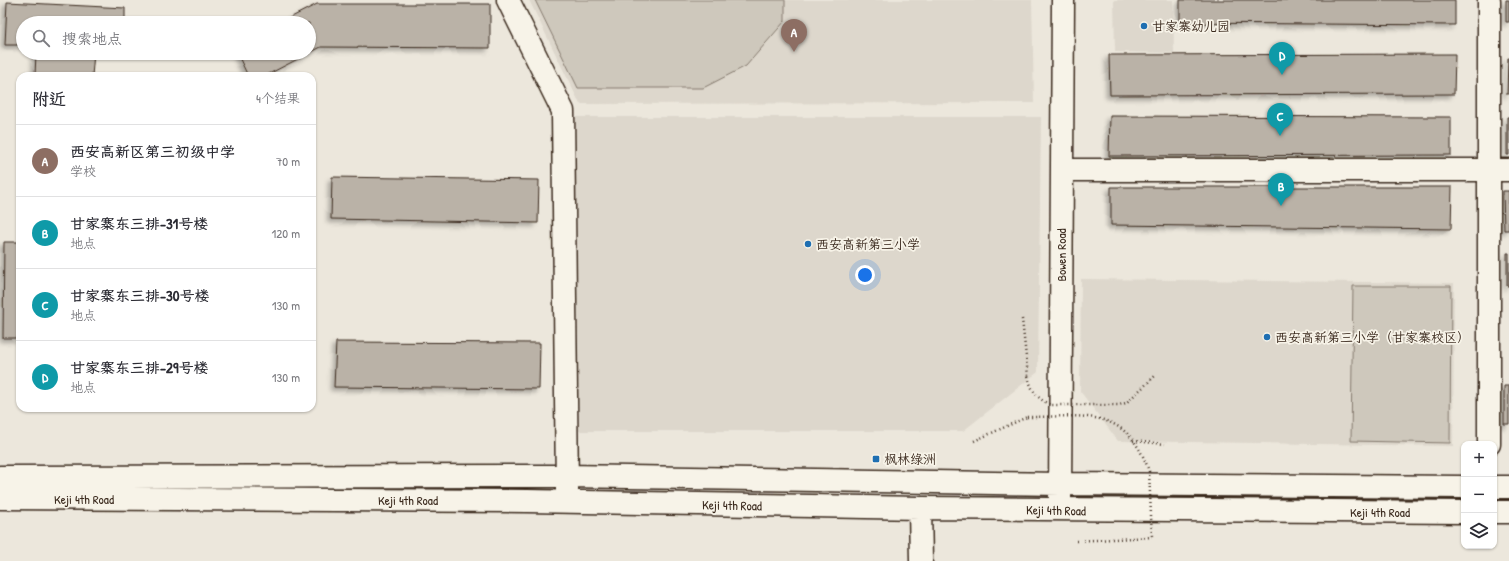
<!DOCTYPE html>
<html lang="zh">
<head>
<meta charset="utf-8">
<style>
	body { margin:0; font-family:"Patrick Hand","LXGW WenKai TC",sans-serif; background:#f2f2f3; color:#2b2b33 }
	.controls { position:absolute; right:12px; bottom:12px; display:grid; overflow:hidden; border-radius:8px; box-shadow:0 1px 3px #0004 }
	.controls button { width:36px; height:36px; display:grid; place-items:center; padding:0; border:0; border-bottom:1px solid #e1e1e2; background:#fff; color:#2b2b33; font:20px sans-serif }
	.you { position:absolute; left:865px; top:275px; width:14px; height:14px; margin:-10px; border:3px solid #fff; border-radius:50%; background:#1a73e8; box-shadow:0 0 0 6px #1a73e833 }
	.badge { display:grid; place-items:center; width:26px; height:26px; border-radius:50%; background:#1f6fb2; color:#fff; font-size:13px; font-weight:700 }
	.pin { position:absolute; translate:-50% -33px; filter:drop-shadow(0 1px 2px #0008) }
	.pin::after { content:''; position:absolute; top:21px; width:14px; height:12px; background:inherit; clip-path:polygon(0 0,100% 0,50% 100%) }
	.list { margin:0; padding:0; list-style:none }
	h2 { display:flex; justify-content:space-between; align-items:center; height:52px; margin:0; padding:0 16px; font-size:17px }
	h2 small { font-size:13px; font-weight:400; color:#7c7c81 }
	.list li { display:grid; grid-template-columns:26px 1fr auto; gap:12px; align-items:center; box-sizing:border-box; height:72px; padding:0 16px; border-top:1px solid #e1e1e2 }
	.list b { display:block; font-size:15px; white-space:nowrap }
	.list p { margin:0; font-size:13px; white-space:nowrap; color:#7c7c81 }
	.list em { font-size:13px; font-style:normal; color:#7c7c81 }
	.icon { flex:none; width:22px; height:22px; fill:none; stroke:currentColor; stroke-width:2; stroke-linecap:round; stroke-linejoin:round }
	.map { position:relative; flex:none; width:1509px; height:561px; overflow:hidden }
	.search { position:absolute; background:#fff; box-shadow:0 1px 3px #0004; left:16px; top:16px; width:300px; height:44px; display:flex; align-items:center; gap:10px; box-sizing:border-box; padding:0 14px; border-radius:22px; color:#7c7c81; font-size:15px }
	.panel { position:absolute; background:#fff; box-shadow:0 1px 3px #0004; left:16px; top:72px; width:300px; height:340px; border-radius:12px }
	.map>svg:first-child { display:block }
</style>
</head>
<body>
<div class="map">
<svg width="1509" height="561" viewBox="0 0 1509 561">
	<defs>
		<filter id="shadow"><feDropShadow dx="-3.5" dy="3.5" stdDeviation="2" flood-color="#0004"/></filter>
	</defs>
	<rect width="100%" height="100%" fill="#ece7dc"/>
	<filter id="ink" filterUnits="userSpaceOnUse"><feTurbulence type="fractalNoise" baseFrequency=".025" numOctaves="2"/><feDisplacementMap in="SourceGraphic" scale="8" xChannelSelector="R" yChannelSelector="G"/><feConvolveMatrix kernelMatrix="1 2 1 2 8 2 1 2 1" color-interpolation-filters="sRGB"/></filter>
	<g filter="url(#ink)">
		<!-- built -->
		<path fill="#ddd7cc" d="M529,0H1032L1034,103L580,104Z
			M1114,0H1173L1174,53L1115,52Z
			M575,117H1041L1038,372L963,431H579Z
			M1081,279L1454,283L1453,446L1118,441L1080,391Z"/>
		<!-- green -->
		<path fill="#cec8bc" stroke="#84796d" d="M535,0H785V21L746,66L703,88H578Z
			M1353,286H1451L1450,443L1351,441Z"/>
		<!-- building -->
		<path fill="#bab2a7" stroke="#3b2a1e" filter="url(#shadow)" d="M1180,0H1455V25L1180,23Z
			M1506,0H1509V22H1506Z
			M7,2L125,8V23H23V45H5Z
			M317,4H490V48L321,47L265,76H248L237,53H309V23H280Z
			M36,53H94L92,76H35Z
			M1455,54L1454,94L1110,95L1109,55Z
			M1508,58H1509V94H1507Z
			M1110,116L1451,117V155L1109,156Z
			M1507,117H1509V155H1507Z
			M332,177L539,180L538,223L331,219Z
			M1111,187H1452L1451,229L1111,225Z
			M1503,191H1509V230H1504Z
			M4,242H20V338H3Z
			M1507,253H1509V286H1507Z
			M336,342L540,343L539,389L334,387Z
			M1504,386H1509V424H1504Z"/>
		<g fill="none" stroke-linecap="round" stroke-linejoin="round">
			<defs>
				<path id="minor" d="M508,0L563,111L567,490
					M1062,170H1509
					M1489,444V0
					M0,477L567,476L1060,484L1464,487
					M1494,487H1509
					M0,498L527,501L920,508L1464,512
					M1060,499L1063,0
					M920,508L921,561
					M1494,512H1509"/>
			</defs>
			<!-- minor casing -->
			<use href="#minor" stroke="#3b2a1e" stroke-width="25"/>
			<!-- path -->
			<path stroke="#3b2a1e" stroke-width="2.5" stroke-dasharray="1 3" stroke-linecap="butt" d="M1022,319L1028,376
				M974,441L1027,417
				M1133,441L1165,444
				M1076,541L1152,537"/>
			<!-- minor -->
			<use href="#minor" stroke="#f7f3e8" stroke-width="22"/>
			<!-- path-bridge -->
			<path stroke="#3b2a1e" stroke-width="2.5" stroke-dasharray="1 3" stroke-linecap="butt" d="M1028,376C1031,390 1037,399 1051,405H1119L1126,403L1155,376
				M1027,417C1084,417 1126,405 1149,471L1152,537"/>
		</g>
	</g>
	<!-- markers -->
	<g fill="#1f6fb2" stroke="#f7f3e8" stroke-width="1.5">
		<circle cx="1144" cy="26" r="4"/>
		<circle cx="808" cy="244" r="4"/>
		<circle cx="1267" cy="337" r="4"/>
		<rect x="872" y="455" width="8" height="8" rx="2"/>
	</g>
	<g text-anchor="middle" stroke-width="3.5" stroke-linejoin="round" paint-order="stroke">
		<!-- poi labels -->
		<g font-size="13" fill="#3b2a1e" stroke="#f7f3e8" text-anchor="start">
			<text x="1152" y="31">甘家寨幼儿园</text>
			<text x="816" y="249">西安高新第三小学</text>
			<text x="1275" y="342">西安高新第三小学（甘家寨校区）</text>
			<text x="884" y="464">枫林绿洲</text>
		</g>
		<!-- street labels -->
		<g font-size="13" fill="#3b2a1e" stroke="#f7f3e8">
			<text transform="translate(1061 255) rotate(-90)" y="5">Bowen Road</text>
			<text x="84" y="504">Keji 4th Road</text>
			<text x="408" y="505">Keji 4th Road</text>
			<text transform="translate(732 505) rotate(1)" y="5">Keji 4th Road</text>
			<text transform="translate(1056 510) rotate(1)" y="5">Keji 4th Road</text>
			<text x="1380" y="517">Keji 4th Road</text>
		</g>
	</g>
</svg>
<div class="controls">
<button>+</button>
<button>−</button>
<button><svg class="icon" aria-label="layers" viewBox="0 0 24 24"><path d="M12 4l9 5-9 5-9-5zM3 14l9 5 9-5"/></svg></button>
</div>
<div class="you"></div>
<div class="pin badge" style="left:794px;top:52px;background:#8d6e63">A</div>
<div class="pin badge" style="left:1281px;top:206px;background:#0f9aa8">B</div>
<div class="pin badge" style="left:1280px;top:136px;background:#0f9aa8">C</div>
<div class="pin badge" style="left:1282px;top:75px;background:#0f9aa8">D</div>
<div class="search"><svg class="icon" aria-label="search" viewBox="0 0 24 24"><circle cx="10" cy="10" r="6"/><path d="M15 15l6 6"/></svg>搜索地点</div>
<section class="panel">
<h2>附近<small>4个结果</small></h2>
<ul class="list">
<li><span class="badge" style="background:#8d6e63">A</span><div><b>西安高新区第三初级中学</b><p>学校</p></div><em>70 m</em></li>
<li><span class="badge" style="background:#0f9aa8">B</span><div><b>甘家寨东三排-31号楼</b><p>地点</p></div><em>120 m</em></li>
<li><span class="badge" style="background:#0f9aa8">C</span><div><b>甘家寨东三排-30号楼</b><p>地点</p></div><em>130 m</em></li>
<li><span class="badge" style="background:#0f9aa8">D</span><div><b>甘家寨东三排-29号楼</b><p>地点</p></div><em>130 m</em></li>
</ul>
</section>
</div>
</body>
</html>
